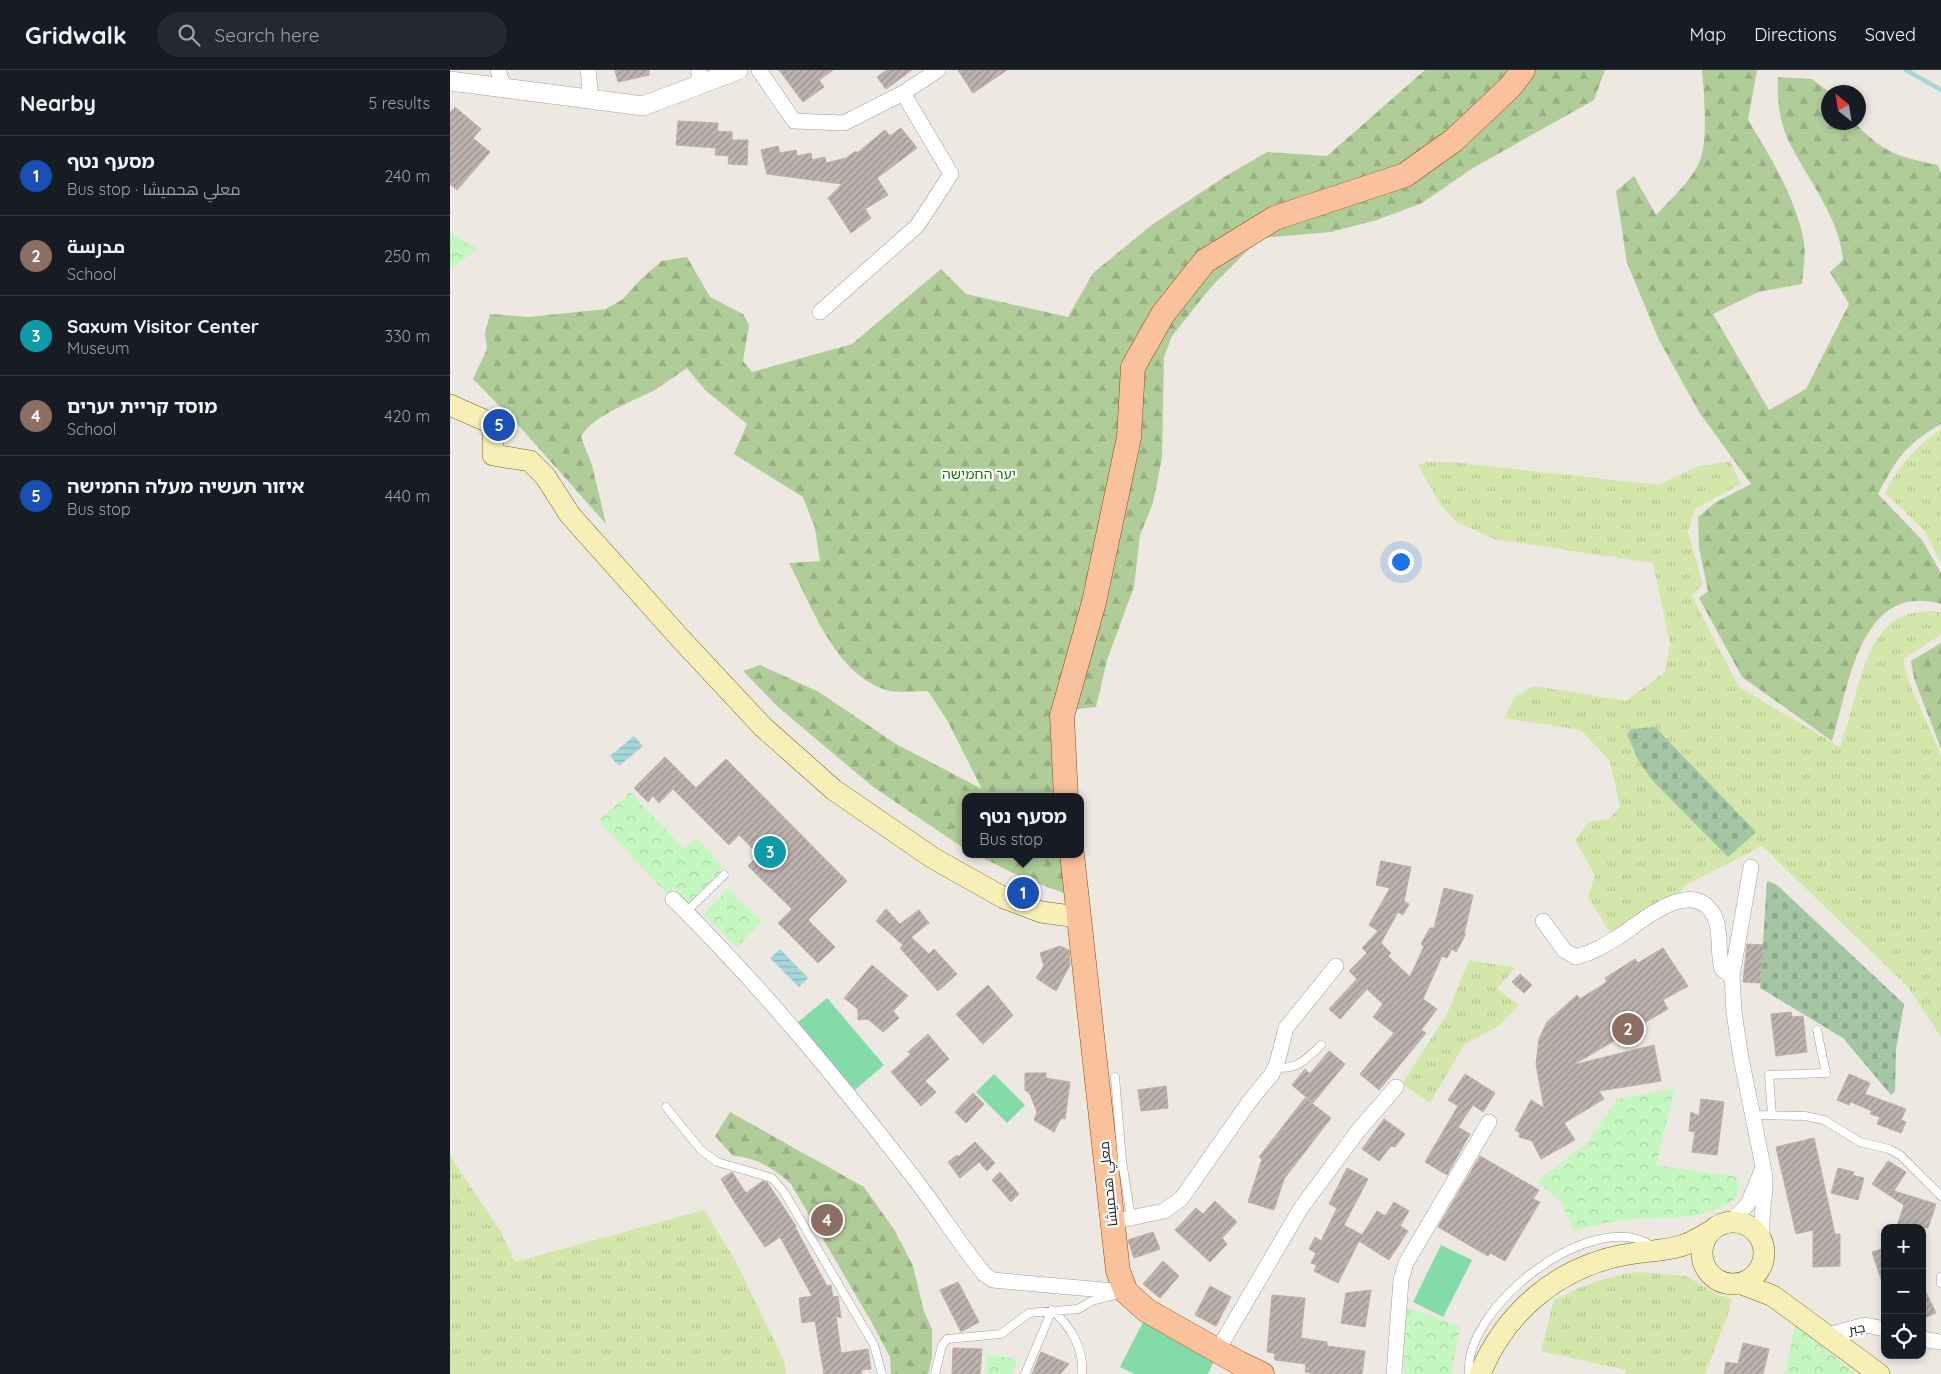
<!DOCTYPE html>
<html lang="en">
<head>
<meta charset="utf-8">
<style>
	body { margin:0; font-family:Quicksand,Cairo,"Noto Sans Hebrew",sans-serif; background:#242831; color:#f1f3f6 }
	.controls { position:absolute; right:15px; bottom:15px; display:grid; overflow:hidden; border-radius:10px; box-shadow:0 2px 8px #0003 }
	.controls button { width:45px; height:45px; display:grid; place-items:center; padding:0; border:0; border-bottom:1px solid #363941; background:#171b24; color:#f1f3f6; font:25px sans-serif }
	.compass { position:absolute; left:1371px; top:15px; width:45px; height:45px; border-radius:50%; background:#171b24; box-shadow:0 2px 8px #0003; rotate:330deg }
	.you { position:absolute; left:950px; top:491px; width:18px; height:18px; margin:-12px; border:4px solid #fff; border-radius:50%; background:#1a73e8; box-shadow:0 0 0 8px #1a73e833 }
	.badge { display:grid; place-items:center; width:32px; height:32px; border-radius:50%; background:#0b8043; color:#fff; font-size:16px; font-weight:700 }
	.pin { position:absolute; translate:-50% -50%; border:2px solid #fff; box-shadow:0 1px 5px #0006 }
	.popup { position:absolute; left:512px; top:723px; width:122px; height:65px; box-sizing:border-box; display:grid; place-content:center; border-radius:10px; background:#171b24; filter:drop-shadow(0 1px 4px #0005); font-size:16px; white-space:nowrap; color:#9ea1a6 }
	.popup b { font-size:19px; color:#f1f3f6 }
	.popup::after { content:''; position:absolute; left:50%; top:100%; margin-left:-10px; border:10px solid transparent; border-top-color:#171b24 }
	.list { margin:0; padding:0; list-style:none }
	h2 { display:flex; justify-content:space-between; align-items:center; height:65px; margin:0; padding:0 20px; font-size:21px }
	h2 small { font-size:16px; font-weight:400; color:#9ea1a6 }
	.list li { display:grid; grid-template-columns:32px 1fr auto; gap:15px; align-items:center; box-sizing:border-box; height:80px; padding:0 20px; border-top:1px solid #363941 }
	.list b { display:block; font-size:19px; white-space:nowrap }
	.list p { margin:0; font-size:16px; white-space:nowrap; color:#9ea1a6 }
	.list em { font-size:16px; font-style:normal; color:#9ea1a6 }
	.icon { flex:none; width:28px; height:28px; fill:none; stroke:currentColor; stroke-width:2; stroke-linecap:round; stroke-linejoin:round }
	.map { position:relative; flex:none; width:1491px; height:1304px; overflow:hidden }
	header { display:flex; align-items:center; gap:30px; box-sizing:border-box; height:70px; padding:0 25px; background:#171b24; border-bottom:1px solid #363941 }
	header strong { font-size:24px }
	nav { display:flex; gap:28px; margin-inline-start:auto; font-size:18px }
	.search { width:350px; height:45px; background:#242831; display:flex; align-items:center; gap:12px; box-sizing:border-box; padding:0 18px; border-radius:28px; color:#9ea1a6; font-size:19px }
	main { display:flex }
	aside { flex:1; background:#171b24 }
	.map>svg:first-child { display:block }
</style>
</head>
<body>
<header>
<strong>Gridwalk</strong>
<div class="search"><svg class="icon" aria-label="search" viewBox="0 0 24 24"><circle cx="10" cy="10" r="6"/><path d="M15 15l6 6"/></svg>Search here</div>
<nav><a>Map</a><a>Directions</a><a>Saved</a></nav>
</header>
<main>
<aside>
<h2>Nearby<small>5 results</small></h2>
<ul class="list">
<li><span class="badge" style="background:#1a4fb4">1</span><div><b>מסעף נטף</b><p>Bus stop · معلي هحميشا</p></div><em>240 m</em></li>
<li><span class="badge" style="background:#8d6e63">2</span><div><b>مدرسة</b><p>School</p></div><em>250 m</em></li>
<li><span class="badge" style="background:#0f9aa8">3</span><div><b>Saxum Visitor Center</b><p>Museum</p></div><em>330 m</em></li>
<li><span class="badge" style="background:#8d6e63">4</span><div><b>מוסד קריית יערים</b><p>School</p></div><em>420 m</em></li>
<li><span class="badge" style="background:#1a4fb4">5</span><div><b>איזור תעשיה מעלה החמישה</b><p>Bus stop</p></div><em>440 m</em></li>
</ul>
</aside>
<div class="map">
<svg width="1491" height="1304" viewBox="0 0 1491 1304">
	<defs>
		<pattern id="grass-tufts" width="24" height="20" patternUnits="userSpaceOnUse" patternTransform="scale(1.25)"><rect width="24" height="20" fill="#d2e7a9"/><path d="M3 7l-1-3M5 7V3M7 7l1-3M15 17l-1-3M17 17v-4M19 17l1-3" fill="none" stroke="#b4c691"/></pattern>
		<pattern id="forest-firs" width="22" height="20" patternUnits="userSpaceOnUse" patternTransform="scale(1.25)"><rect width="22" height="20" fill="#b0cc98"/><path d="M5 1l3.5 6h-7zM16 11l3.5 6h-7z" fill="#97af83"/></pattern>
		<pattern id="cemetery-stones" width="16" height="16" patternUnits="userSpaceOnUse" patternTransform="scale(1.25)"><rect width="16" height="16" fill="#a5c6a4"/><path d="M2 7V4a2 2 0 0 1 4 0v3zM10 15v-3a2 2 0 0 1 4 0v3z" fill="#8eaa8d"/></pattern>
		<pattern id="park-crowns" width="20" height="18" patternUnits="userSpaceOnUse" patternTransform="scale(1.25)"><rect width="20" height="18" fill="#c5f7c0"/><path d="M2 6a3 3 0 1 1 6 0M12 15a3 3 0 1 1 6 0" fill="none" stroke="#a9d3a5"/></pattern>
		<pattern id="water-rules" width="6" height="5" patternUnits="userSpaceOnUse" patternTransform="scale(1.25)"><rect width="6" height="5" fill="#a4d7da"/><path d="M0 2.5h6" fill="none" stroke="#8db8bb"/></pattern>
		<pattern id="building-hatch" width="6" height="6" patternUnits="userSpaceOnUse" patternTransform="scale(1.25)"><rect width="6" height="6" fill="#beb3af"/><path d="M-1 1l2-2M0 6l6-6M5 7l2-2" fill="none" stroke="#9a918e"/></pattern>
	</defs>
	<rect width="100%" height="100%" fill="#eee8e3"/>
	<!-- grass -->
	<path fill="url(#grass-tufts)" d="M1491,359V492L1474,460L1435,423C1450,394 1464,378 1491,359Z
		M1280,391L1291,414L1245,439L1238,462L1253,514L1242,526L1289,617L1390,677C1408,634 1412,543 1472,542C1478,541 1486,541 1491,542V565L1453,589L1458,610L1491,685V967L1458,917L1312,776L1236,815L1211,842L1165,871L1138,827L1145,805L1125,770L1140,751L1158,750L1170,737L1160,691L1131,660L1054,648L1065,627L1084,616L1176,631L1215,602L1220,574L1203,493L1044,469L1007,452L992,437L968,395L977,392H1002L1208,415L1246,397Z
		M1019,890L1065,898L1047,919L1069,935L1047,957L1014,975L980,1033L952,1014L997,944Z
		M0,1086L51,1162L65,1192L254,1140L284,1188L335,1293L336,1304H0Z
		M1189,1202L1236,1206L1269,1225L1281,1229L1280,1239L1255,1304H1175L1176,1300L1091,1281L1104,1230C1134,1215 1155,1206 1189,1202Z"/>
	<!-- forest -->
	<path fill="url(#forest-firs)" d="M975,0H1155L1144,30L1023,98L972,133L927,150L881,162L810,168L761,217L722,266L714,287L712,388L703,433L690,465L684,517L657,590L646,637L611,641L618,727H516L515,779L422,716L328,637L293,601L310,595L369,622L446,674L532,719L497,650L478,621C466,621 451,623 440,621C386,607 363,538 339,493L370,491L365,458L353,427L284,384L297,354L255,320L237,298C226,305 216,313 205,320C184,331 141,346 131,367L142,395L156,454L69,356L23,309L37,279L35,263L40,244L78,247L156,239L173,229L192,208L212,191L237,187L260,227L293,244L299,255L293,291L302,302L402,274L491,199L516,224L618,247L643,203L703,154L776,106L817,82L877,86Z
		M1252,0H1307L1298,50C1321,88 1346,128 1354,172C1356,185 1353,201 1352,214L1308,222L1263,244L1319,340L1356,319L1399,234L1380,202L1393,190C1389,144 1354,106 1336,65C1329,48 1327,25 1328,7L1362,9L1379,22L1378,52L1405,53C1435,84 1447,86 1488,95L1491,103V354C1455,375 1447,388 1428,424L1472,470L1491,503V534C1409,511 1399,618 1382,671L1292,607L1249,528L1258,521L1249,478L1248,447L1266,432L1301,414L1249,342L1209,270L1177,193L1166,121L1184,106L1206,145C1220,130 1238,114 1248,95C1259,76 1254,23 1252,0Z
		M1491,573V679L1464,608L1461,591Z
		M525,784H625L617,824L575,809Z
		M280,1042L414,1117L445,1161L463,1196L474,1242L482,1259V1288L478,1304H441L440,1287L422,1253L341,1114C324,1099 306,1087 283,1086L265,1066Z"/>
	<!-- cemetery -->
	<path fill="url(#cemetery-stones)" d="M1205,657L1306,762L1278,787L1203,711L1190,693L1177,665L1181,659Z
		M1317,811L1327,815L1454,934L1446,980L1445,1021L1441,1025L1393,968L1310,918Z"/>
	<!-- park -->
	<path fill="url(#park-crowns)" d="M0,163L28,179L0,199Z
		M180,722L234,779L246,768L274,798L238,833L224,818L217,824L148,751Z
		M278,819L312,851L287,877L253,845Z
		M1225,1018L1206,1095L1288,1107C1288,1114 1290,1123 1284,1129C1258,1153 1205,1146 1173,1150C1156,1152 1140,1157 1124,1161L1111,1131L1087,1111L1138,1072L1167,1029Z
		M955,1237L1010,1256L1001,1304H954Z
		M1345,1255L1406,1304H1335Z
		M537,1284L567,1289L563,1304H536Z"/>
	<!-- pitch -->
	<path fill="#82dba9" d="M377,928L434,995L405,1020L347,953Z
		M544,1004L575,1035L557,1053L526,1022Z
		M991,1175L1022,1190L993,1247L963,1232Z
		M693,1252L765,1289L758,1304H684L670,1297Z"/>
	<!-- water -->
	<path fill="url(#water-rules)" d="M184,666L193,676L169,696L160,686Z
		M330,879L358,908L349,917L320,888Z"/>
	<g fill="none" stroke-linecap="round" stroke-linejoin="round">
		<!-- stream -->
		<path stroke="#a4d7da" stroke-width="4.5" d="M1456,0L1491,20"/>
	</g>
	<!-- building -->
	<path fill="url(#building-hatch)" stroke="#bfaca5" d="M165,0H199V5L168,12Z
		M329,0H383L369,10L374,17L353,32Z
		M437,0H462L436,19L427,7Z
		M508,0H557L523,23Z
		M5,37L31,59L23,68L40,82L7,120L0,114V43Z
		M228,51L268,53L267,61L282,62V70H298L297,95L278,94L279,86L265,85L266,78L226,75Z
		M451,58L467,78L427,108L438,125L415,139L421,148L401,163L378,128L392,114L317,104L311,80L328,76L330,83L346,80L347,86L361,83L362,90L375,87L376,93L396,88L406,81L407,83L435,60L440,66Z
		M215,687L246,718L276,689L397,811L358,850L385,877L368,893L328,853L342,839L298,796L309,785L289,765L279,775L223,719L209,733L203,726L198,732L184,718Z
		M931,791L961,797L954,831L959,834L953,845L948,842L931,873L941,883L938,886L960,907L974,876L971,874L980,858H984L994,818L1023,825L1014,864H1016L1006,882L1002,879L997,888L992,886L973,929L987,939L971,960L976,963L929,1020L910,1004L944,963L923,947L933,934L917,919L890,949L879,939L907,909L899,901L917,883L912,878L928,861L919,855L940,818L926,815Z
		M436,839L450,854L469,840L479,853L461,867L479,884L484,879L507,904L488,921L450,878L453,875L426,851Z
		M1297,874L1313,875L1310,913L1293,912Z
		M610,876L619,880L620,895L606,921L586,908L594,896L590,883Z
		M1213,878L1238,916L1213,930L1218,939L1123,995L1204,975L1211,1011L1149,1021L1154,1029L1114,1053L1125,1070L1091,1089L1082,1071L1069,1067L1070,1063L1065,1060L1081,1030L1094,1038L1086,994L1089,969L1097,952L1127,925L1130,929L1157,912L1155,908L1185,889L1188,893Z
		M422,895L458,926L443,941L449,948L433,962L418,949L408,950V939L394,928Z
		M1070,904L1082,915L1074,923L1062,912Z
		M538,915L563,945L533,974L506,944Z
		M1341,942L1342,947L1353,946L1357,982L1326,986L1321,944Z
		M478,964L499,989L475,1011L486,1022L471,1036L441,1002L461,984L458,982Z
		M879,981L895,994L863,1033L842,1015L855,999L860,1004Z
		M575,1003H596V1008L620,1012L615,1049L611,1048L604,1062L584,1050L587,1042L580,1024L575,1020Z
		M1015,1004L1045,1023L1033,1042L1023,1035L1008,1057L1020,1064L997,1105L975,1092L1008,1036L998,1030Z
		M1399,1004L1420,1013L1415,1024L1456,1039L1451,1050L1456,1052L1451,1063L1427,1054L1430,1047L1420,1044L1422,1041L1401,1032L1399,1035L1387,1030Z
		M716,1016L718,1038L691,1041L688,1020Z
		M523,1023L534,1034L516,1053L505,1042Z
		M855,1028L881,1048L834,1109L824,1140L798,1132L812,1089L809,1087Z
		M1251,1029L1274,1032L1267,1085L1242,1082L1245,1062L1239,1061L1241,1042L1249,1046Z
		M934,1049L955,1064L945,1077L941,1076L929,1091L912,1079Z
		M1364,1068L1385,1164H1390V1196L1363,1197V1160L1346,1164L1326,1077Z
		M525,1072L545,1093L537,1101L529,1092L510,1108L498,1092L507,1085L508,1087Z
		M1030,1086L1089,1120L1083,1129L1090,1132L1055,1191L1040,1183L1038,1186L988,1157Z
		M1438,1091L1456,1102L1444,1121L1486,1134L1478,1158L1447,1156L1454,1135L1422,1114Z
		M897,1098L918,1109L894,1155L912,1165L927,1141L935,1146L944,1132L959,1141L950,1156L958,1161L939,1190L909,1171L888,1213L864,1201L867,1195L861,1193L866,1183L859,1179L865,1167L871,1171L887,1138L879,1134Z
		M1388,1098L1404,1102L1402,1105L1414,1108L1408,1130L1381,1123Z
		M282,1102L296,1123L313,1111L317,1112L346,1156L345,1157L377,1216L381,1215L383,1227L388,1226L391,1248L386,1246L391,1283L418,1279L421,1299L411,1300L412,1304H374L365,1251L352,1253L349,1228L362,1226L330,1167L315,1177L284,1131L271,1109Z
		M550,1102L569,1124L561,1132L542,1110Z
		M765,1131L787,1152L772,1168L777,1174L760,1192L725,1160L746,1138L753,1144Z
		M703,1162L710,1179L684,1188L678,1170Z
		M1435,1178V1215H1433L1422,1182Z
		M713,1191L729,1206L710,1228L693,1214Z
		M508,1212L529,1252L511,1262L490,1220Z
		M1472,1214L1486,1243L1472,1249Z
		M760,1216L781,1227L766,1256L745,1245Z
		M921,1220L915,1257L891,1253L896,1223Z
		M822,1225L855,1228L851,1268L877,1272V1276L915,1281L912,1304H866L855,1302L856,1294L825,1290L824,1283L817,1282Z
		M1293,1273L1319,1279L1313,1304H1274L1276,1292L1288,1294Z
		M503,1278L532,1279L530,1304H502Z
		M591,1282L619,1294L610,1304H582Z"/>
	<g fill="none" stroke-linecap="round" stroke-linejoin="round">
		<defs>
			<path id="service" d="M236,842L274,805
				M825,997C847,1001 856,989 871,975
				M665,1007L672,1091L681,1148
				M216,1037L251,1080L267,1092L322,1108L334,1122L424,1275L432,1304
				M1304,1045L1355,1046L1374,1050L1410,1072L1439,1079L1450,1085L1491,1126
				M1322,1045L1319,1005L1376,1003L1367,960
				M1491,1207V1213
				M485,1304L492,1275L497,1269L551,1264L579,1243L628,1239L642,1231L665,1225
				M575,1304L602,1240C621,1256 634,1279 632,1304
				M1019,1304C1013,1237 1143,1136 1202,1176"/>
			<path id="minor" d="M48,0L53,16
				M138,0L141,29
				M249,0V16
				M309,0L344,51L394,53L453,23L488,0
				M370,242L467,156L501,104L453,23
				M1301,797L1282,906L1284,943L1291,988L1315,1106C1316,1128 1309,1149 1313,1172
				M223,829C311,916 389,1011 464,1108C488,1139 509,1173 534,1204L543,1210L553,1211L676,1222
				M1093,851L1114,880L1126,887C1142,883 1155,875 1168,867C1190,853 1239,808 1262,842C1272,857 1267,881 1272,899L1282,906
				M661,1152L714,1141L731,1129L799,1032L822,1004L827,993L836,958L886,896
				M1281,1152L1298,1134L1312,1100
				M1379,1265L1415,1255L1435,1259
				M1472,1269L1491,1272
				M767,1281L851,1138L908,1061L946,1017
				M944,1304L951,1210L956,1193L1039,1052"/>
			<path id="tertiary" d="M0,11L193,36L288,0"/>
			<path id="secondary" d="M0,335L43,354V385L80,391L95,406L120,445L229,567L313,657L384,720L483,788L554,828L591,842L628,847
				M1252 1183a31 31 0 1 1 62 0a31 31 0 1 1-62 0Z
				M1292,1214L1323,1226L1429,1304
				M1030,1304C1056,1240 1111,1195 1179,1184C1214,1178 1227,1183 1259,1162"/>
			<path id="primary" d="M616,727L612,646L644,532L679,367L683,297L713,244L755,191L825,148L955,105L1004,70L1061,16L1073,0
				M622,784L668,1201L676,1222L696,1240L789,1293L812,1304"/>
		</defs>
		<!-- service casing -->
		<use href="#service" stroke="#9e9e9e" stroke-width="9"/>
		<!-- minor casing -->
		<use href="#minor" stroke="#9e9e9e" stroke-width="16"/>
		<!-- tertiary casing -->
		<use href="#tertiary" stroke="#9e9e9e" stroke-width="20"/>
		<!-- secondary casing -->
		<use href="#secondary" stroke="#6f6908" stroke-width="22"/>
		<!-- primary casing -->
		<use href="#primary" stroke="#914a04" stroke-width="25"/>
		<!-- service -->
		<use href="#service" stroke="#fff" stroke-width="8"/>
		<!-- minor -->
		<use href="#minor" stroke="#fff" stroke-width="15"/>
		<!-- tertiary -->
		<use href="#tertiary" stroke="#fff" stroke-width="19"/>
		<!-- secondary -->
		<use href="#secondary" stroke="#f7efb7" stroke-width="21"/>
		<!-- primary -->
		<use href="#primary" stroke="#f9c19c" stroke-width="24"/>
	</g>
	<g text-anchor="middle" stroke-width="4.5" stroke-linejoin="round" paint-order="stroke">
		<!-- park labels -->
		<g font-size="14" fill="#18770e" stroke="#fff">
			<text x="529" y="409">יער החמישה</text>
		</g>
		<!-- street labels -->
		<g font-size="14" fill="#1d1d1d" stroke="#fff">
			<text transform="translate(658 1114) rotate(-96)" y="5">معلي هحميشا</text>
			<text transform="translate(1407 1258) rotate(-9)" y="5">جبر</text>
		</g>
	</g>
</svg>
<div class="controls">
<button>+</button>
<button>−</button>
<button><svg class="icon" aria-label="locate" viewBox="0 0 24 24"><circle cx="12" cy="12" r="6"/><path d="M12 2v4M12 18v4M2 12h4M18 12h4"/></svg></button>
</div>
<svg class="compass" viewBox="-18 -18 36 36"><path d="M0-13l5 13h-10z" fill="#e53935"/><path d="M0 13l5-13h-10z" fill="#9ea1a6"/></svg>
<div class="you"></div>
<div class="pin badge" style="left:573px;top:823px;background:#1a4fb4">1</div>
<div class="popup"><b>מסעף נטף</b>Bus stop</div>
<div class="pin badge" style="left:1178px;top:959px;background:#8d6e63">2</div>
<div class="pin badge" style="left:320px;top:782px;background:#0f9aa8">3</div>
<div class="pin badge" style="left:377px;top:1150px;background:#8d6e63">4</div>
<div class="pin badge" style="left:49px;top:355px;background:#1a4fb4">5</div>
</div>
</main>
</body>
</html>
